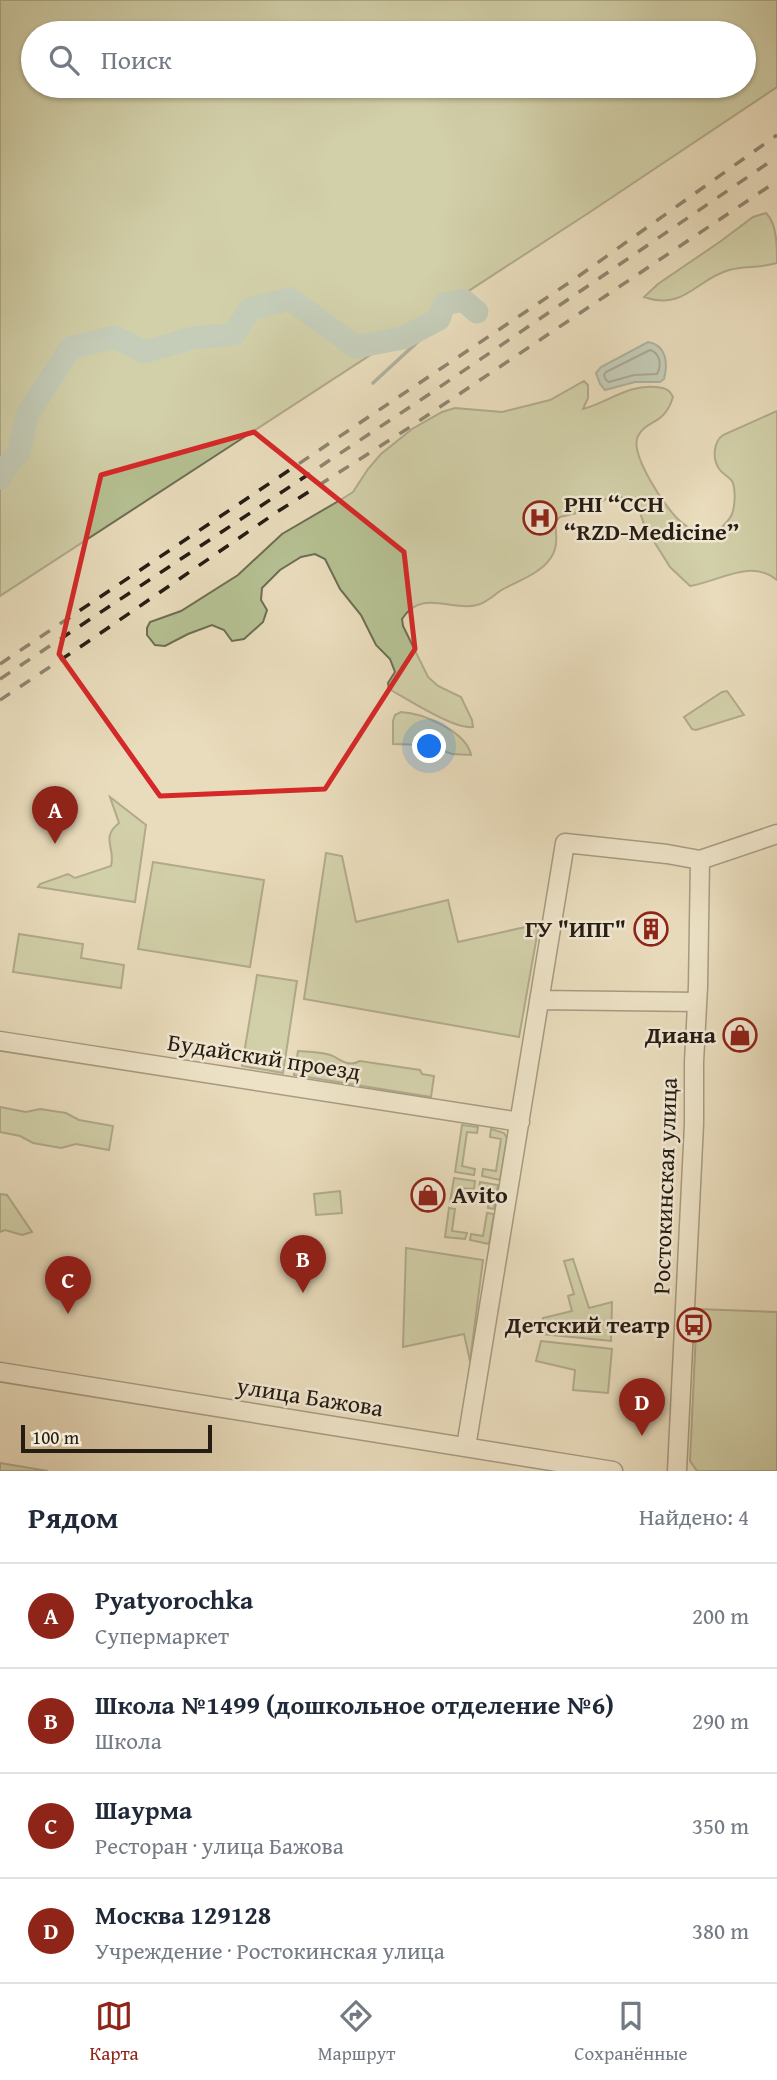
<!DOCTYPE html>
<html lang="ru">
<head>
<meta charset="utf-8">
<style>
	body { margin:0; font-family:"Gentium Book Plus",serif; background:#f2f2f3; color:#1f2937 }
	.scale { position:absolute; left:21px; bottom:18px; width:191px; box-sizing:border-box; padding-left:7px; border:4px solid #251c14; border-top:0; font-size:19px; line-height:24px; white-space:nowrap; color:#251c14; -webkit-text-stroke:5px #f1e8d3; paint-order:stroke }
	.you { position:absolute; left:430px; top:747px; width:24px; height:24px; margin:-18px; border:5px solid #fff; border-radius:50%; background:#1a73e8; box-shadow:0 0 0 10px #1a73e833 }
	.badge { display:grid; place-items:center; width:46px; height:46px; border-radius:50%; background:#8f2418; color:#fff; font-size:23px; font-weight:700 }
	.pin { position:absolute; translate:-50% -58px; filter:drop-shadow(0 2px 4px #0008) }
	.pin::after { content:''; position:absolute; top:37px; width:24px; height:21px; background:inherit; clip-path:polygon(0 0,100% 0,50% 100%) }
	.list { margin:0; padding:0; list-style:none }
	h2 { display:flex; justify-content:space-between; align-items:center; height:91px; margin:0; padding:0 28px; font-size:30px }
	h2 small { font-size:23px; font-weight:400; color:#747a83 }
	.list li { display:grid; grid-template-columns:46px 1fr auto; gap:21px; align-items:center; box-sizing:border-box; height:105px; padding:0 28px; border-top:2px solid #e0e1e3 }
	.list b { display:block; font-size:26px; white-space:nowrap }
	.list p { margin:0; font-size:23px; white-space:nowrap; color:#747a83 }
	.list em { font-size:23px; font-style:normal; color:#747a83 }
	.icon { flex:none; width:38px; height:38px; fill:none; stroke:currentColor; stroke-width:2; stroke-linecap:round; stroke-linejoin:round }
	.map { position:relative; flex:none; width:777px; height:1471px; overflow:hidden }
	.search { position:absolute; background:#fff; box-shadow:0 2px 5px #0004; left:21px; right:21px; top:21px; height:77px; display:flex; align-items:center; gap:18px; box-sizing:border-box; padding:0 24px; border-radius:38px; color:#747a83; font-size:26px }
	.sheet { height:511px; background:#fff }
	nav { display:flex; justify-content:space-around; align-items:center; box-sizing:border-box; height:98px; border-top:2px solid #e0e1e3; background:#fff; font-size:19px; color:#747a83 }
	nav a { display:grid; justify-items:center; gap:4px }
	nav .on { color:#8f2418 }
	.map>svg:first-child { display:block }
</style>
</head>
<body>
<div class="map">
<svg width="777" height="1471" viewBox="0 0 777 1471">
	<rect width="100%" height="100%" fill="#e9dcbc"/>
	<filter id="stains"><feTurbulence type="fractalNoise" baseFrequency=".00286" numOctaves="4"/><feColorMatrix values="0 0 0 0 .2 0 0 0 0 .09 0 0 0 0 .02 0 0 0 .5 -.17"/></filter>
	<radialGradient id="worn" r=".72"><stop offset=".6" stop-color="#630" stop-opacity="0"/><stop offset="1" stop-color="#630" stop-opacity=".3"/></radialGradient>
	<!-- green -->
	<path fill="#b5c092" stroke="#6d6e53" stroke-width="2" fill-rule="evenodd" d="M0,0H777V87L590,212L0,596ZM33,33H744V86H33Z
		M766,213C777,224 777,245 777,263C761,268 744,266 729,270C695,280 684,311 644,297L658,284L721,241L753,217Z
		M584,381L588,385V398L583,409C609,402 628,384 656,387C665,388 669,389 673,397C664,426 647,419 638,436C629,454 666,509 680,521C688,528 698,534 708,537C716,533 728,523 732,514C735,506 736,489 732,481C729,477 723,474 720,470C712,460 713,442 723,435L777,411V580C751,558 718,582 690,586L670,567L645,527L638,507L633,503L621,497L608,498L585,511L560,517L555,522C556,532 558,544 553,554C544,573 517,581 500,591C493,596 486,603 477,605C452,612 422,588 402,619L403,626L428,677L438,686L461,697L472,720L473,727C455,730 407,699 389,689L388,683L395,672L390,659L376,645L361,615L340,589L325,559L315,554L301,557L280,570L262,588L261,600L267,610L263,622L244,639L232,641L224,630L212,625L188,634L165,646L155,645L147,635V628L150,622L181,611L238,575L282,534L342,499L353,492L368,469L381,454L412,429L442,412L455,408L502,412L550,400Z
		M727,691L744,715L696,730L692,729L684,717L722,692Z
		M401,712C422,713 466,731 471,755L452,754L427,745L393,744V721L395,715Z
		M110,797L146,825L135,902L38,887L40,884L68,874L75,878L111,866C116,848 100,838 119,823Z
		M326,853L342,856L356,922L448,900L458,942L539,924L519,1037L304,999Z
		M153,862L264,880L250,967L138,949Z
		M19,934L83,944L81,958L124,965L121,988L13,972Z
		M257,975L297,981L283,1073L242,1066Z
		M298,1051C308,1052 324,1052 333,1056C342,1061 349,1067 360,1061L420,1070L422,1074L434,1076L431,1097L294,1075Z
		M0,1107L26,1112L40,1109L66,1113L79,1120L113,1126L109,1150L76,1144L61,1148L33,1143L20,1136L0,1132Z
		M462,1125L478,1127L477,1133L467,1132L462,1166L475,1169L474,1175L455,1172Z
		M491,1129L504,1133L507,1138L500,1180L482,1176L483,1169L496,1171L501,1139L490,1137Z
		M454,1178L475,1181L474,1189L459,1188L457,1204L450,1202Z
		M480,1182L498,1185L494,1209L488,1208L490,1191L479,1189Z
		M340,1191L342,1213L316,1215L314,1194Z
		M0,1194L7,1195L32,1232L22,1235L5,1230L0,1232Z
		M449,1208L455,1209L452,1231L467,1233L465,1239L445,1237Z
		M487,1213L494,1214L489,1244L470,1240L471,1234L483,1236Z
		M406,1248L483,1260L470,1361L464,1334L403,1347Z
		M573,1259L589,1308L612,1302L611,1341L542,1334L543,1318L572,1311L568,1296L574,1294L564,1261Z
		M697,1309L777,1312V1471H697L690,1461Z
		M541,1341L612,1349L608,1393L573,1390L575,1370L536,1361Z
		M0,1463L48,1471H0Z"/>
	<!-- water -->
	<path fill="#99bab7" stroke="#6b7b76" stroke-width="2" d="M648,342C667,345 668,364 664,379L660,382H635L605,390L600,384L596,373L601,367Z"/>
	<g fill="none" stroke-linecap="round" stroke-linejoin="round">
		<!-- shore -->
		<path stroke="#5f6b66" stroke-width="2" d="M650,350C660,353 662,365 657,374L634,375L609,382L606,380L604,375L606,372Z"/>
		<!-- stream -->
		<path stroke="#6b7b76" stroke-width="3.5" d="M373,383L463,300"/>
		<!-- river -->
		<path stroke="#99bab7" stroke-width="23" d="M0,478L4,470L19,452L27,415L70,348L115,337L144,352L193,338L234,334L250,309L290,299L356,347L403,338L439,319L444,304L463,300L477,312"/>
		<defs>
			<path id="minor" d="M539,1000L697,1002
				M0,1041L520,1122
				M0,1372L613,1471
				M466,1447L565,843L667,854L700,860L777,834
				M677,1471L694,1124V1062L698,987L700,860"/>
		</defs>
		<!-- minor casing -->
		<use href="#minor" stroke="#564c3e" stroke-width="21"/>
		<!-- minor -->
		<use href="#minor" stroke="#f1e8d3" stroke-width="18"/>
		<!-- rail -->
		<path stroke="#251c14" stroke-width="3.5" stroke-dasharray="12 12" stroke-linecap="butt" d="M0,664L576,278L777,135
			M0,679L428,395L777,157
			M0,700L86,643L277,512L407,429L777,181"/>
	</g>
	<!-- marked area -->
	<path d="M0 0H777V1471H0ZM254,432L404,552L415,649L325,789L160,796L59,654L101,475Z" fill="#e9dcbc" fill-opacity=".55" fill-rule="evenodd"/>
	<path fill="none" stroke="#d62828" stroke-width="5" stroke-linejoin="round" d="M254,432L404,552L415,649L325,789L160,796L59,654L101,475Z"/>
	<!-- icons -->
	<defs>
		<symbol id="hospital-ring" viewBox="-11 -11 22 22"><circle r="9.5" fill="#f1e8d3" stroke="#8f2418" stroke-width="1.5"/><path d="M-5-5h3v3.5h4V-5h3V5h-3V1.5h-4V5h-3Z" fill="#8f2418"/></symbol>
		<symbol id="building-ring" viewBox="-11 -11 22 22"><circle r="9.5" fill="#f1e8d3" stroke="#8f2418" stroke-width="1.5"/><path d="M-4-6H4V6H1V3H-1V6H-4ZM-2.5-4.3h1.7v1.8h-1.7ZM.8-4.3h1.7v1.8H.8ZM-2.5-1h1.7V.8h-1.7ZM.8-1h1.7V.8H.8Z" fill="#8f2418"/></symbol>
		<symbol id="shop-ring" viewBox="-11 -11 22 22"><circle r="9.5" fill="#f1e8d3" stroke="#8f2418" stroke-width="1.5"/><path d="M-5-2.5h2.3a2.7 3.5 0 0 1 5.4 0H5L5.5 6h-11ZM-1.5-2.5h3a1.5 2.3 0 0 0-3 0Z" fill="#8f2418"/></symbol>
		<symbol id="bus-ring" viewBox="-11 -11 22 22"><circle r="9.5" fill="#f1e8d3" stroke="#8f2418" stroke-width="1.5"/><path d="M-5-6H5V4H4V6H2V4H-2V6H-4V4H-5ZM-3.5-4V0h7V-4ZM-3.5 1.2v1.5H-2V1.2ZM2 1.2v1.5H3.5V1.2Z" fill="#8f2418"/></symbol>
	</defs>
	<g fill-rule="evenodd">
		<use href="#hospital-ring" x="521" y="499" width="38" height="38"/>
		<use href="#building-ring" x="632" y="910" width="38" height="38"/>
		<use href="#shop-ring" x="721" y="1016" width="38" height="38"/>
		<use href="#shop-ring" x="409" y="1176" width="38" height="38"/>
		<use href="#bus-ring" x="675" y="1306" width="38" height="38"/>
	</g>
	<g text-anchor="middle" stroke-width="5" stroke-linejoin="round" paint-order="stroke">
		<!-- poi labels -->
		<g font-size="24" font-weight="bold" fill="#251c14" stroke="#f1e8d3" text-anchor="end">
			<text x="564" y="512" text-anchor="start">PHI “CCH<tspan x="564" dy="28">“RZD-Medicine”</tspan></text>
			<text x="626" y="937">ГУ "ИПГ"</text>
			<text x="716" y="1043">Диана</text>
			<text x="452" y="1203" text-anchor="start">Avito</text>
			<text x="670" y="1333">Детский театр</text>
		</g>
		<!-- street labels -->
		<g font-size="24" fill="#251c14" stroke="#f1e8d3">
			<text transform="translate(264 1057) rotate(9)" y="8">Будайский проезд</text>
			<text transform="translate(665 1186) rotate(-88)" y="8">Ростокинская улица</text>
			<text transform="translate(310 1397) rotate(9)" y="8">улица Бажова</text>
		</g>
	</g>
	<rect width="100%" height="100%" filter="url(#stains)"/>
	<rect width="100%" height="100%" fill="url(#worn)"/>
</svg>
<div class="scale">100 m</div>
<div class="you"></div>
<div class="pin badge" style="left:55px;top:844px">A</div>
<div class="pin badge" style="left:303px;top:1293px">B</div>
<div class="pin badge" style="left:68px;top:1314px">C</div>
<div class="pin badge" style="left:642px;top:1436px">D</div>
<div class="search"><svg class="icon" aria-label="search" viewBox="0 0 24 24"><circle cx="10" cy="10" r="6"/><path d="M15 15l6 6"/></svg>Поиск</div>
</div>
<section class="sheet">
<h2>Рядом<small>Найдено: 4</small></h2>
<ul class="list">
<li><span class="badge">A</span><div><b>Pyatyorochka</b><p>Супермаркет</p></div><em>200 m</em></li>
<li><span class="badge">B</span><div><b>Школа №1499 (дошкольное отделение №6)</b><p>Школа</p></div><em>290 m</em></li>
<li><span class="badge">C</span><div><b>Шаурма</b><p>Ресторан · улица Бажова</p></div><em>350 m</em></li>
<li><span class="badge">D</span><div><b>Москва 129128</b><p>Учреждение · Ростокинская улица</p></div><em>380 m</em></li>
</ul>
</section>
<nav>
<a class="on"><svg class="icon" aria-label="map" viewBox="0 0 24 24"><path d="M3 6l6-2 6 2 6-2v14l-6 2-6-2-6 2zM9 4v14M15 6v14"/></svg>Карта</a>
<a><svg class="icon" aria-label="directions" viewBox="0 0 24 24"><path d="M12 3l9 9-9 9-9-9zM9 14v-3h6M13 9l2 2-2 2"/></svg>Маршрут</a>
<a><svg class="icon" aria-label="saved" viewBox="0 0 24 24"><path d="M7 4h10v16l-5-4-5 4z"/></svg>Сохранённые</a>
</nav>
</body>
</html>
